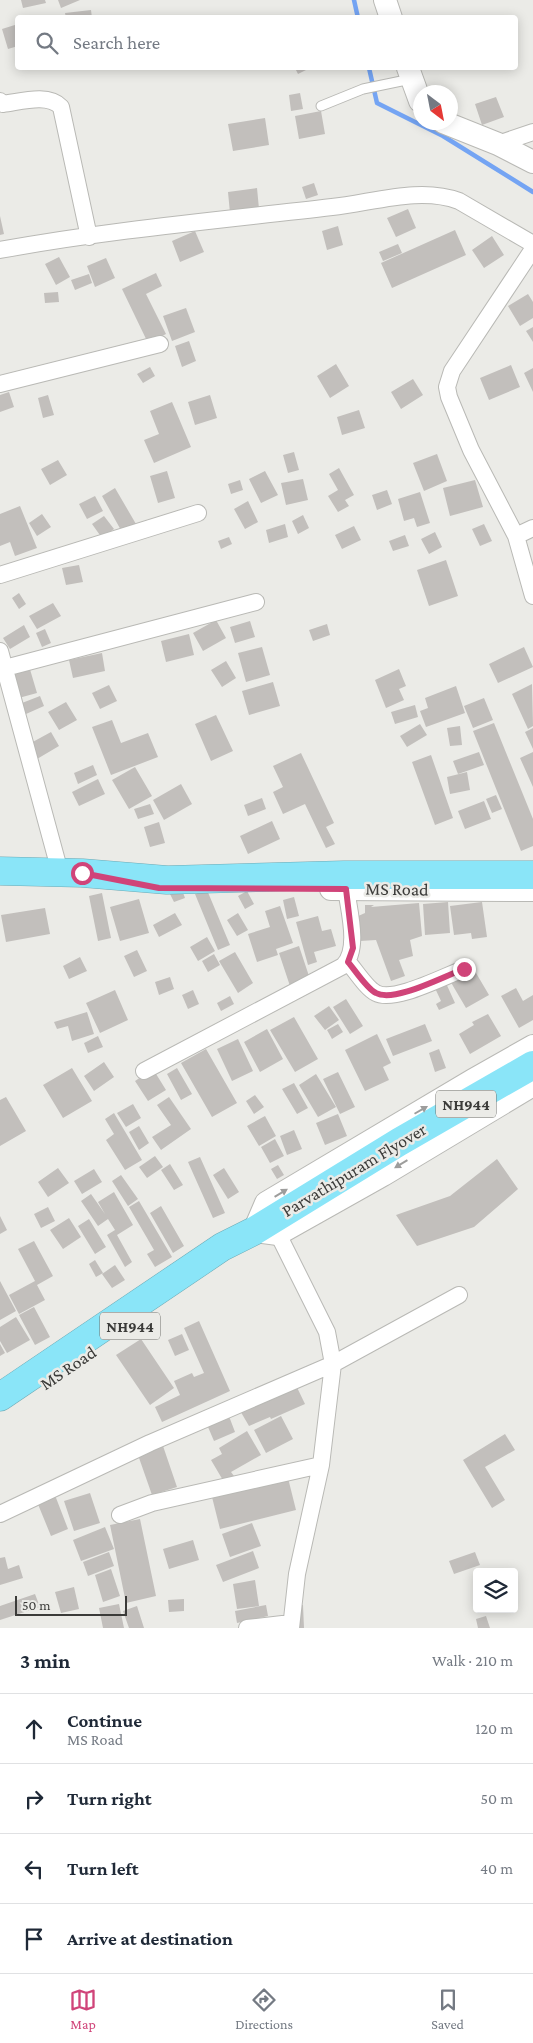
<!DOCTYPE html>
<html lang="en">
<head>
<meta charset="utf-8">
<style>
	body { margin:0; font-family:"Crimson Pro",serif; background:#f2f2f3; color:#1f2937 }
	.controls { position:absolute; right:15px; bottom:15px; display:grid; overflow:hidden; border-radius:5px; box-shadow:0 2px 12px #0003 }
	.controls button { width:45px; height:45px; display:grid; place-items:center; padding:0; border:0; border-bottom:1px solid #e0e1e3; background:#fff; color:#1f2937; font:25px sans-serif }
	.compass { position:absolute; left:413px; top:85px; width:45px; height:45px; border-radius:50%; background:#fff; box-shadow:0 2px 12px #0003; rotate:148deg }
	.scale { position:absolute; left:15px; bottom:12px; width:112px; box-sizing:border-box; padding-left:5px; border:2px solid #3b3b39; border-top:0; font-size:14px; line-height:18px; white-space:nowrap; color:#3b3b39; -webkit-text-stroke:4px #ebebe7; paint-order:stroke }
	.stop { position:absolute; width:15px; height:15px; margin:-11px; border:4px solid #d04479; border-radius:50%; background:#fff }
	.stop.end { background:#d04479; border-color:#fff; box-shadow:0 1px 5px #0008 }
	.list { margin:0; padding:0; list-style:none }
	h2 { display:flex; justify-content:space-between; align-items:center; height:65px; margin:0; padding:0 20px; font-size:21px }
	h2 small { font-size:16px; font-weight:400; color:#747a83 }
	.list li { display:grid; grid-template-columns:32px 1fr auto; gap:15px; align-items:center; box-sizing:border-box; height:70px; padding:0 20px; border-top:1px solid #e0e1e3 }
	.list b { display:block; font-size:19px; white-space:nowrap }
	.list p { margin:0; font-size:16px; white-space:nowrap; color:#747a83 }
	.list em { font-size:16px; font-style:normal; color:#747a83 }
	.icon { flex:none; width:28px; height:28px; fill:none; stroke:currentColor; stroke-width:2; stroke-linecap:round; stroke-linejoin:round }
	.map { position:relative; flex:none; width:533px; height:1628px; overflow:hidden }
	.search { position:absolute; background:#fff; box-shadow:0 2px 12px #0003; left:15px; right:15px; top:15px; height:55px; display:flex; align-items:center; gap:12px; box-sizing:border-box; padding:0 18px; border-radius:5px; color:#747a83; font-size:19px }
	.sheet { height:345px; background:#fff }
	nav { display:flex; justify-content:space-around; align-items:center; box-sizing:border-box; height:70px; border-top:1px solid #e0e1e3; background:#fff; font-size:14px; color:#747a83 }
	nav a { display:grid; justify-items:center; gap:2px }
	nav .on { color:#d04479 }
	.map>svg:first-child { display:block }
</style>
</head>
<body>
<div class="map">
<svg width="533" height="1628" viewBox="0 0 533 1628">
	<rect width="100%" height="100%" fill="#ebebe7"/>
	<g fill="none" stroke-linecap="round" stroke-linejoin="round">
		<!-- stream -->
		<path stroke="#74a4f3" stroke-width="4.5" d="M354,0L358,18
			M369,68L377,103L443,136L533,192"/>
	</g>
	<!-- building -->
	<path fill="#c2bfbc" d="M21,0H45L46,3L23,8Z
		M58,0H80L61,8Z
		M91,10L92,18H66L65,13Z
		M18,24V46L8,49L2,29Z
		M295,68H310L298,74Z
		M300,93L303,109L291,111L289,95Z
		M496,97L504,117L482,125L475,104Z
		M321,111L325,134L299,139L295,116Z
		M265,118L269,145L233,151L228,124Z
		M314,183L318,195L306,199L302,187Z
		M257,188L259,209L230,213L228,192Z
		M408,209L416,228L396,237L387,218Z
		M0,216L4,234L0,235Z
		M338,226L343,245L327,250L322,231Z
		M455,230L466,255L392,288L381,263Z
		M195,231L204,252L180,262L172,241Z
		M492,236L504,255L484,268L472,250Z
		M398,244L402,253L383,261L379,252Z
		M59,257L70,277L56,285L45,264Z
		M106,258L115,278L95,287L87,266Z
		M156,273L162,286L146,294L166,334L148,343L122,289Z
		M89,274L92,283L75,290L71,280Z
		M58,292L59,302L45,303L44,293Z
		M528,294L533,302V318L520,326L508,306Z
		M186,308L195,332L172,341L163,316Z
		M533,327V342L526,331Z
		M189,341L196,361L182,367L175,346Z
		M336,364L349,386L330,398L317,376Z
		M511,365L520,387L489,400L480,378Z
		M150,367L155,376L143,383L137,374Z
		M533,368V392L524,373Z
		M413,379L423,395L401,409L391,392Z
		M9,392L14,407L0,412V395Z
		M48,395L54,415L43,418L38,398Z
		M210,395L217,418L195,425L188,402Z
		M172,402L191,447L154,463L144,440L159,434L150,411Z
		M359,410L365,428L342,435L337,417Z
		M294,452L299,470L288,473L283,455Z
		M437,454L447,481L424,491L413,463Z
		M58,460L67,475L50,485L41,469Z
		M339,468L354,495L345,500L349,506L338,512L328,496L338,490L329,474Z
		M167,471L175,498L158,503L150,476Z
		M265,471L278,495L261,503L249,479Z
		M303,479L308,500L286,505L281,483Z
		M240,480L243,490L231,494L228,484Z
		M475,480L483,507L450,516L443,488Z
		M115,488L136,524L122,532L102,496Z
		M387,490L392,504L377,510L372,495Z
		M420,492L430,523L417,527L414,518L404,521L398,499Z
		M95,496L103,511L87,519L79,504Z
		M248,501L258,522L245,529L234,509Z
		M20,506L37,548L15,556L10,542L0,546V514Z
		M42,514L51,527L37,536L29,523Z
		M303,515L309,528L298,534L292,521Z
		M104,516L114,529L102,538L92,524Z
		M285,524L288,537L269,543L266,530Z
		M484,524L492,541L480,546L472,529Z
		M354,526L361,540L342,549L335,535Z
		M435,532L442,547L429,554L421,539Z
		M405,535L409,546L393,551L389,541Z
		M229,537L232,544L221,549L218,541Z
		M446,560L458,596L429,606L417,570Z
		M79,565L83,582L66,585L62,568Z
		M19,593L26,604L19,609L12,598Z
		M53,603L61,616L37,629L29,616Z
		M216,620L226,638L203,651L193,633Z
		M250,621L255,637L235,643L230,627Z
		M327,624L330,635L313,641L309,630Z
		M24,625L30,637L10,649L3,638Z
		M45,629L51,643L42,647L36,633Z
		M189,634L194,655L166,662L161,641Z
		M262,647L270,675L246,682L238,653Z
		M524,647L533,667L498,683L489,664Z
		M102,653L105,671L73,678L69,660Z
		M226,661L236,678L222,687L211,670Z
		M29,666L37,693L15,699L8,672Z
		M399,669L406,686L399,689L404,700L386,708L375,680Z
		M273,682L280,706L249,715L242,691Z
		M532,684L533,726L528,729L512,694Z
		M109,685L117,701L100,709L92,693Z
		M456,686L465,713L426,727L420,711L428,708L425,698Z
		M40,696L44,706L26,714L22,703Z
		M484,698L493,720L473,728L464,706Z
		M66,702L77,720L59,730L48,712Z
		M415,705L418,717L395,724L391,712Z
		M216,715L233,751L211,761L195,724Z
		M112,720L121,743L148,733L158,757L111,775L92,727Z
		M494,723L533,819V846L521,851L473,731Z
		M420,724L427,735L407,747L400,736Z
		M460,726L462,745L450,746L447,728Z
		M533,728V749L525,732Z
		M51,732L59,746L37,759L29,744Z
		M479,752L484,765L458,774L453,761Z
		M533,752V787L520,758Z
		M301,753L334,823L326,827L335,844L326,848L305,804L283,814L273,792L283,787L273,766Z
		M431,755L453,818L435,825L412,762Z
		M93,765L97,775L78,784L74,773Z
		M135,767L152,796L129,809L112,780Z
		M467,772L470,790L450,794L447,777Z
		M98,779L105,794L79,806L72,792Z
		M181,784L192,804L164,820L153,800Z
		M496,795L502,809L492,813L486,799Z
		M262,798L266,809L248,816L244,805Z
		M484,801L491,819L465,829L458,811Z
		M150,804L154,814L138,819L134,809Z
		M272,821L280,839L248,854L240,836Z
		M159,822L165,843L150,847L144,827Z
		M181,887L185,898L174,902L169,892Z
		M207,890L230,945L218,950L195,894Z
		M247,891L254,904L245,909L238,896Z
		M102,893L111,938L98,941L89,896Z
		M294,897L299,916L287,919L283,900Z
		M139,899L149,933L120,941L110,907Z
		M448,902L450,933L425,935L423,904Z
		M482,902L487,937L472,939L471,933L454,935L450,906Z
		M419,903L422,936L410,940L413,956L399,960L405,976L391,981L376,940L360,941L359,926L356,917L365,913V905H374L371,907Z
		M280,906L293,943L276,949L278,955L257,962L248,934L270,927L265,911Z
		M45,908L50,934L6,942L1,915Z
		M175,913L182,925L159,937L153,925Z
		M238,913L248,930L237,936L227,920Z
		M318,916L322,931L331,929L336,946L314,952L317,962L308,965L296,922Z
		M207,937L215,951L198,961L190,947Z
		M299,946L310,979L290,986L279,953Z
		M137,950L147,971L134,977L124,956Z
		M235,952L253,983L238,993L219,961Z
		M214,954L220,965L208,972L202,961Z
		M80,957L87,971L69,979L63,966Z
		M469,961L489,995L466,1008L446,974Z
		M170,977L174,989L159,995L155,982Z
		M445,981L455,1003L439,1010L436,1004L441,1001L434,986Z
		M516,988L523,1001L533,995V1020L519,1028L501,996Z
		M115,990L128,1020L100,1033L86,1003Z
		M193,990L199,1004L188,1009L182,995Z
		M230,996L234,1004L221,1011L217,1003Z
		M346,999L363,1026L350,1034L333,1007Z
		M329,1006L339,1020L325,1030L314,1016Z
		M87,1012L94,1034L72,1041L68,1026L57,1029L54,1022Z
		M488,1014L501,1036L470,1054L459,1034L474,1025L472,1022Z
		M294,1017L318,1059L295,1072L270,1030Z
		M338,1024L343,1032L332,1039L327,1030Z
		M425,1024L432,1041L393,1056L386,1039Z
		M267,1029L283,1059L260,1072L244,1042Z
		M377,1034L391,1063L383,1067L389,1080L365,1091L345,1050Z
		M98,1036L103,1047L88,1053L84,1043Z
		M238,1039L253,1071L232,1081L217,1049Z
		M206,1049L237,1103L212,1117L181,1063Z
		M439,1049L446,1068L435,1072L429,1053Z
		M104,1062L114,1077L94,1091L84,1076Z
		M72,1068L92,1101L63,1118L43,1085Z
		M177,1068L192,1094L181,1100L167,1074Z
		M153,1069L166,1090L148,1101L135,1081Z
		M338,1072L355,1107L340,1114L323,1079Z
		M316,1074L336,1107L318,1117L299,1085Z
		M294,1083L308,1108L297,1114L282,1089Z
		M255,1095L264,1107L254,1114L246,1101Z
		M6,1097L26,1131L0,1146V1100Z
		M169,1097L191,1129L161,1150L152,1137L171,1125L157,1105Z
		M133,1104L141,1118L126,1127L117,1113Z
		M114,1113L142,1160L125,1170L106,1140L114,1134L105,1119Z
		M338,1114L347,1136L325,1145L316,1123Z
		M265,1116L276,1136L259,1146L247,1126Z
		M139,1126L149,1143L139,1150L129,1132Z
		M294,1130L302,1149L287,1155L280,1136Z
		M275,1139L284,1156L270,1163L261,1147Z
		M155,1156L163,1167L147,1178L139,1167Z
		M200,1157L225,1213L213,1218L188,1162Z
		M497,1159L518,1189L474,1227L417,1246L396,1215L450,1196Z
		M170,1164L183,1185L174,1190L161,1170Z
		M278,1165L284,1175L277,1179L271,1169Z
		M58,1168L69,1183L48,1197L38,1182Z
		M224,1168L239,1192L228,1199L213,1175Z
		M94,1169L102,1182L82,1194L74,1181Z
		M121,1175L138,1199L128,1206L112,1181Z
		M114,1192L133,1225L117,1235L132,1262L125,1267L107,1235L115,1230L108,1219L98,1226L81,1201L91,1194L105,1214L98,1202Z
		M139,1201L172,1257L155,1267L147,1254L154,1250L129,1207Z
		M161,1206L184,1246L173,1253L150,1213Z
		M48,1207L55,1221L41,1228L34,1214Z
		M0,1216L7,1230L0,1234Z
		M69,1218L81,1237L63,1249L50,1230Z
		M89,1219L106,1247L95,1254L78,1226Z
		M34,1241L53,1276L37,1285L45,1300L19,1314L9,1295L35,1281L18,1249Z
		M95,1260L103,1273L96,1277L89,1264Z
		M115,1265L125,1280L112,1288L102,1274Z
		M0,1281L16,1311L0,1320Z
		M34,1307L50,1337L35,1345L19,1315Z
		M16,1317L30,1340L7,1353L0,1341V1327Z
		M199,1321L230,1391L162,1422L155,1407L180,1395L174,1381L192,1373L194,1377L204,1373L184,1328Z
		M182,1334L189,1350L175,1356L168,1340Z
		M141,1339L174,1388L150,1405L116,1355Z
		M0,1344L5,1353L0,1356Z
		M292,1377L305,1404L271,1419L270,1417L249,1426L235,1402Z
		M227,1411L235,1432L214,1441L205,1420Z
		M281,1416L293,1439L266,1453L254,1430Z
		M247,1431L261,1455L231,1472L234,1476L224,1482L211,1460L222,1454L219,1448Z
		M505,1434L515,1450L485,1467L505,1500L492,1508L463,1460Z
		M163,1446L177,1487L152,1495L138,1455Z
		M288,1478L296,1510L220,1529L212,1497Z
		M53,1490L68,1529L51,1536L35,1497Z
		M90,1493L100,1523L74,1531L64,1501Z
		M140,1519L156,1596L126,1603L110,1525Z
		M252,1523L261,1546L230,1557L222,1534Z
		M105,1527L114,1549L81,1561L73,1540Z
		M193,1540L199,1560L169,1569L163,1549Z
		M253,1551L259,1568L223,1582L216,1565Z
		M109,1552L114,1566L88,1576L83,1562Z
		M475,1552L480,1565L454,1574L449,1561Z
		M5,1557L8,1569L19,1565L23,1578L0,1585V1558Z
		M111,1569L120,1596L103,1602L95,1575Z
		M255,1580L259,1606L237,1609L233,1584Z
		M74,1587L79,1609L61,1613L55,1592Z
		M35,1594L40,1607L0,1620V1606Z
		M184,1599V1611L169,1612L168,1600Z
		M119,1604L124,1628H103L99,1608Z
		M266,1605L268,1616L237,1623L235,1611Z
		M303,1605L304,1628H291L290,1606Z
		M137,1606L144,1628H129L123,1611Z
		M486,1616L490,1628H478L476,1619Z"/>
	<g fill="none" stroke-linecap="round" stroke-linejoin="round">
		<defs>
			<path id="lane" d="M321,106L363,89L411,79"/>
			<path id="street" d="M0,101L3,104C20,102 48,93 61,107L89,237
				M498,144L533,132
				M533,249L452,371L447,387L449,397L471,450L516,536L533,596
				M0,250C109,230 221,220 332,207C372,203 420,186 459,201L533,244
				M0,384L160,344
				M516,536L533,528
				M0,575L198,513
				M0,651L60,872
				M5,668L256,602
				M348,962C355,970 367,989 376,993C394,1003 444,976 464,969
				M144,1071L343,966C360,950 349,911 346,889
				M278,1234L327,1332L333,1364L321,1465L297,1574L291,1628
				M0,1514L150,1443L333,1364L459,1295
				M120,1515L152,1503L321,1465
				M247,1628L291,1623"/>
			<path id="secondary" d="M385,0L391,18
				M408,68L420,101
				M443,122L498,144L533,162
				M331,889L533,890
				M533,1046L473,1080L266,1203L254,1231L278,1234L383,1175L533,1085"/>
			<path id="highway" d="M0,871L82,873L167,880L344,875H533
				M0,1397L222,1247L254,1231L399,1142L533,1065"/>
		</defs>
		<!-- lane casing -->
		<use href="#lane" stroke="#b9b9b5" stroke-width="11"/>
		<!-- street casing -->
		<use href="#street" stroke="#b9b9b5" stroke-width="18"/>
		<!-- secondary casing -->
		<use href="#secondary" stroke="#b9b9b5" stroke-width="24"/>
		<!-- highway casing -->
		<use href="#highway" stroke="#6eaab5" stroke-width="29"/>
		<!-- lane -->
		<use href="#lane" stroke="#fff" stroke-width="9"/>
		<!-- street -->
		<use href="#street" stroke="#fff" stroke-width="16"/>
		<!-- secondary -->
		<use href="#secondary" stroke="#fff" stroke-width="22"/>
		<!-- highway -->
		<use href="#highway" stroke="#8ae5f8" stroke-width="28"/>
	</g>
	<!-- one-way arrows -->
	<defs><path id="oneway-solid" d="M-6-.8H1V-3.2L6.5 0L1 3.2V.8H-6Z" transform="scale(1.25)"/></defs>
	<g fill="#9d9d9c">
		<use href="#oneway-solid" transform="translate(421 1110) rotate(-30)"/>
		<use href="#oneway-solid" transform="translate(401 1164) rotate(149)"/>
		<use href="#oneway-solid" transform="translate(281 1193) rotate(-31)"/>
	</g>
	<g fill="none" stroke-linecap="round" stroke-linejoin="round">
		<!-- route -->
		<path stroke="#d04479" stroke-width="6" d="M82,873L159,888L346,889L353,948L348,962C355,970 367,989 376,993C394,1003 444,976 464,969"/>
	</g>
	<g text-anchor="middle" stroke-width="5" stroke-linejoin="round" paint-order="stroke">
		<!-- shield labels -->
		<g fill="#ebebe7" stroke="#70706d" stroke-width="1">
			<rect x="436" y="1090.5" width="60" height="27" rx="4"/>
			<rect x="100" y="1312.5" width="60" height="27" rx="4"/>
		</g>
		<g font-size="16" font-weight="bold" fill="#3b3b39">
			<text x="466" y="1110">NH944</text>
			<text x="130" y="1332">NH944</text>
		</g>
		<!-- street labels -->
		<g font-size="18" fill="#3b3b39" stroke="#ebebe7">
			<text transform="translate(397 889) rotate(1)" y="6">MS Road</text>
			<text transform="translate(354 1170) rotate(-31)" y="6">Parvathipuram Flyover</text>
			<text transform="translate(68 1368) rotate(-34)" y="6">MS Road</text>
		</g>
	</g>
</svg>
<div class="controls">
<button><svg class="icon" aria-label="layers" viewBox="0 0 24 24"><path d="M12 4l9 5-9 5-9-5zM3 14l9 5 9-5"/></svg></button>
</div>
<svg class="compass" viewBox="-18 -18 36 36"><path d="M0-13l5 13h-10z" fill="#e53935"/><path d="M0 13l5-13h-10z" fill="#747a83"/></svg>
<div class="scale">50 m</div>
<div class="stop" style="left:82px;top:873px"></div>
<div class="stop end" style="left:464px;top:969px"></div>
<div class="search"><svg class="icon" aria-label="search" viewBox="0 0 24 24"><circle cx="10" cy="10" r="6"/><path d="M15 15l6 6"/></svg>Search here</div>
</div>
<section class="sheet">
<h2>3 min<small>Walk · 210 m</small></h2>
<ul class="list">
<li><svg class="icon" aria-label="ahead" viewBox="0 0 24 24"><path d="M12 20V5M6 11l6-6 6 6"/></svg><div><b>Continue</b><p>MS Road</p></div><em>120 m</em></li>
<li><svg class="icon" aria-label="right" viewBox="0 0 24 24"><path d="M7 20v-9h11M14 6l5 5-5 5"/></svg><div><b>Turn right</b></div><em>50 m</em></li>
<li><svg class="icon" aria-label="left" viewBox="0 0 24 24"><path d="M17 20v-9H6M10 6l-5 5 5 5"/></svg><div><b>Turn left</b></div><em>40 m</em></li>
<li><svg class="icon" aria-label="arrive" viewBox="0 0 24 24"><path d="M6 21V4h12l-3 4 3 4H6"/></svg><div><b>Arrive at destination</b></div></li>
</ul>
</section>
<nav>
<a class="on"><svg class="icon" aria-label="map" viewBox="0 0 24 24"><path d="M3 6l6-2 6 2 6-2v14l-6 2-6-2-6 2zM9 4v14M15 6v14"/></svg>Map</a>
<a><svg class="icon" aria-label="directions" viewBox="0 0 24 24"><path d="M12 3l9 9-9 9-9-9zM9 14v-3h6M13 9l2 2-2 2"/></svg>Directions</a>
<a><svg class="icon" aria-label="saved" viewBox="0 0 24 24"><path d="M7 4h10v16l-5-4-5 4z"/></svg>Saved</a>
</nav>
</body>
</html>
